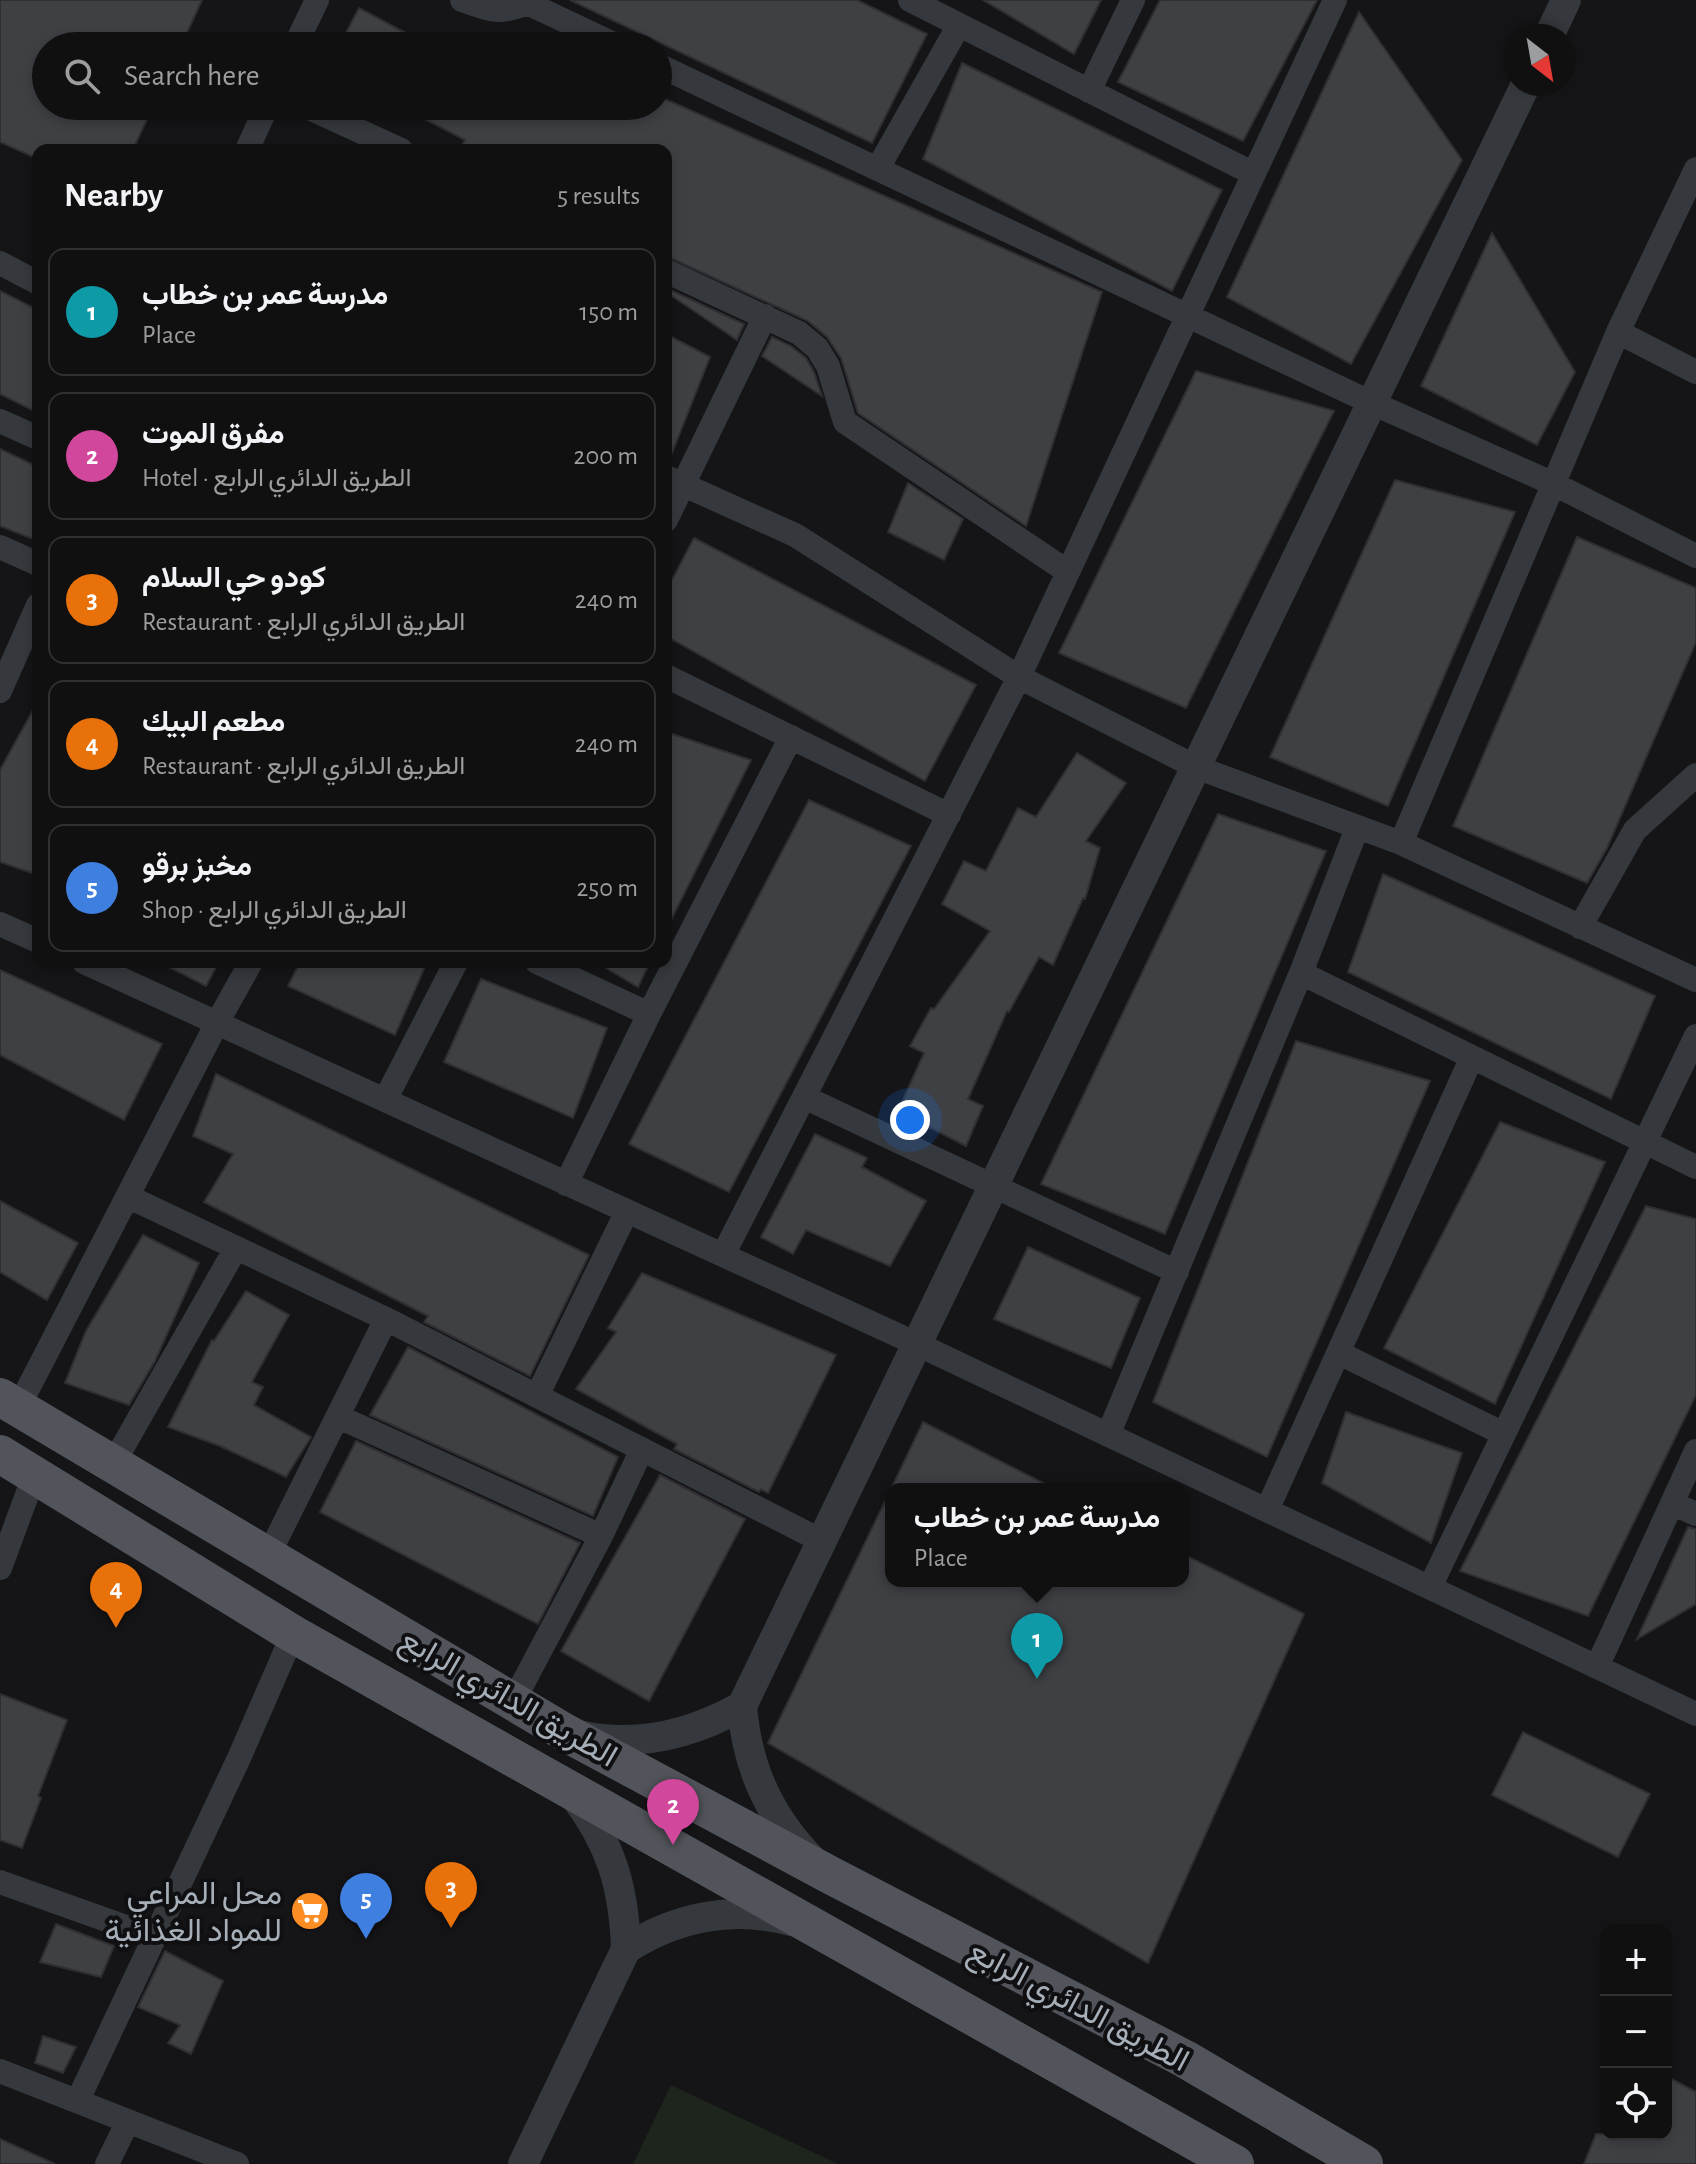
<!DOCTYPE html>
<html lang="en">
<head>
<meta charset="utf-8">
<style>
	body { margin:0; font-family:"Alegreya Sans",Vazirmatn,sans-serif; background:#19191a; color:#f1f3f6 }
	.controls { position:absolute; right:24px; bottom:24px; display:grid; overflow:hidden; border-radius:16px; box-shadow:0 4px 12px #0003 }
	.controls button { width:72px; height:72px; display:grid; place-items:center; padding:0; border:0; border-bottom:2px solid #303031; background:#101011; color:#f1f3f6; font:40px sans-serif }
	.compass { position:absolute; left:1504px; top:24px; width:72px; height:72px; border-radius:50%; background:#101011; box-shadow:0 4px 12px #0003; rotate:149deg }
	.you { position:absolute; left:910px; top:1120px; width:28px; height:28px; margin:-20px; border:6px solid #fff; border-radius:50%; background:#1a73e8; box-shadow:0 0 0 12px #1a73e833 }
	.badge { display:grid; place-items:center; width:52px; height:52px; border-radius:50%; background:#2563eb; color:#fff; font-size:26px; font-weight:700 }
	.pin { position:absolute; translate:-50% -66px; filter:drop-shadow(0 2px 4px #0008) }
	.pin::after { content:''; position:absolute; top:42px; width:28px; height:24px; background:inherit; clip-path:polygon(0 0,100% 0,50% 100%) }
	.popup { position:absolute; left:885px; top:1483px; width:304px; height:104px; box-sizing:border-box; display:grid; place-content:center; border-radius:16px; background:#101011; filter:drop-shadow(0 2px 6px #0005); font-size:26px; white-space:nowrap; color:#9c9d9f }
	.popup b { font-size:30px; color:#f1f3f6 }
	.popup::after { content:''; position:absolute; left:50%; top:100%; margin-left:-16px; border:16px solid transparent; border-top-color:#101011 }
	.list { margin:0; padding:0; list-style:none }
	h2 { display:flex; justify-content:space-between; align-items:center; height:104px; margin:0; padding:0 32px; font-size:34px }
	h2 small { font-size:26px; font-weight:400; color:#9c9d9f }
	.list li { display:grid; grid-template-columns:52px 1fr auto; gap:24px; align-items:center; box-sizing:border-box; height:128px; margin:0 16px 16px; padding:0 16px; border:2px solid #303031; border-radius:16px }
	.list b { display:block; font-size:30px; white-space:nowrap }
	.list p { margin:0; font-size:26px; white-space:nowrap; color:#9c9d9f }
	.list em { font-size:26px; font-style:normal; color:#9c9d9f }
	.icon { flex:none; width:44px; height:44px; fill:none; stroke:currentColor; stroke-width:2; stroke-linecap:round; stroke-linejoin:round }
	.map { position:relative; flex:none; width:1696px; height:2164px; overflow:hidden }
	.search { position:absolute; background:#101011; box-shadow:0 4px 12px #0003; left:32px; top:32px; width:640px; height:88px; display:flex; align-items:center; gap:20px; box-sizing:border-box; padding:0 28px; border-radius:44px; color:#9c9d9f; font-size:30px }
	.panel { position:absolute; background:#101011; box-shadow:0 4px 12px #0003; left:32px; top:144px; width:640px; height:824px; border-radius:16px }
	.map>svg:first-child { display:block }
</style>
</head>
<body>
<div class="map">
<svg width="1696" height="2164" viewBox="0 0 1696 2164">
	<rect width="100%" height="100%" fill="#151517"/>
	<!-- green -->
	<path fill="#1d251c" d="M671,2085L838,2164H633Z"/>
	<!-- building -->
	<path fill="#3f4044" stroke="#2f2f33" stroke-width="2" d="M0,0H202L181,46H46V106H153L133,150H38V159L0,142Z
		M570,0H857L927,34L872,143Z
		M983,0H1101L1074,54Z
		M1160,0H1317L1243,141L1118,82Z
		M359,8L430,46H339Z
		M1359,12L1462,160L1351,364L1227,297Z
		M962,63L1222,190L1172,291L923,159Z
		M658,96L1102,292L1026,526L858,413L841,358L827,337L808,321L666,256V150H459L465,140L400,106H658Z
		M1492,233L1575,372L1537,445L1421,386Z
		M666,288L744,324L737,340L666,292Z
		M0,291L38,310V413L0,394Z
		M666,334L710,357L668,463L666,462Z
		M772,337L791,346L806,358L814,372L822,396L762,356Z
		M1196,371L1334,411L1186,708L1059,653Z
		M0,449L38,467V541L0,526Z
		M1395,480L1515,512L1388,806L1270,757Z
		M908,483L963,519L944,560L888,532Z
		M1577,537L1696,588V642L1607,848L1587,883L1453,826Z
		M694,538L976,685L925,781L666,636V591Z
		M38,701V875L0,862V770Z
		M666,732L751,760L666,930Z
		M1077,753L1126,783L1086,841L1100,848L1085,899L1083,898L1053,965L1039,957L1009,1012L1007,1011L968,1099L983,1106L966,1146L898,1111L924,1053L910,1046L931,1008L934,1009L990,931L942,904L964,861L986,871L1018,808L1036,817Z
		M809,800L911,846L729,1192L629,1144Z
		M1218,814L1326,851L1165,1234L1041,1184Z
		M1383,874L1655,996L1611,1099L1348,972Z
		M159,962H219L206,986Z
		M300,962H427L395,1035L288,986Z
		M596,962H650L638,987Z
		M0,970L162,1044L124,1120L0,1055Z
		M481,979L607,1028L573,1118L444,1062Z
		M1296,1041L1430,1081L1267,1457L1153,1402Z
		M216,1074L589,1255L530,1376L424,1322L428,1316L204,1202L233,1154L193,1136Z
		M1500,1122L1605,1162L1495,1404L1384,1348Z
		M815,1134L867,1158L862,1167L926,1201L890,1266L806,1230L793,1254L761,1237Z
		M0,1201L78,1243L47,1300L0,1272Z
		M1646,1206L1696,1219V1395L1588,1616L1460,1571Z
		M143,1235L199,1263L155,1361L129,1405L65,1383L86,1331Z
		M1028,1247L1140,1298L1111,1368L994,1319Z
		M642,1273L836,1355L768,1493L761,1489L759,1492L674,1449L677,1444L576,1389L616,1332L608,1328Z
		M246,1291L289,1315L252,1382L263,1387L254,1405L311,1437L286,1477L220,1446L168,1427L212,1340L214,1341Z
		M408,1347L618,1457L593,1516L370,1415Z
		M1346,1412L1462,1453L1431,1543L1322,1483Z
		M923,1422L1055,1489H891Z
		M356,1441L580,1543L538,1624L320,1512Z
		M660,1475L745,1519L649,1701L561,1651Z
		M891,1489V1581H1183V1554L1304,1614L1148,1963L768,1743Z
		M1688,1527L1696,1529V1604L1637,1639Z
		M0,1694L67,1720L38,1796L41,1798L22,1848L0,1840Z
		M1523,1732L1650,1794L1618,1857L1492,1795Z
		M56,1924L114,1946L101,1977L40,1962Z
		M165,1951L223,1981L191,2054L168,2043L180,2025L138,2007Z
		M43,2036L76,2047L63,2073L35,2063Z
		M1666,2076L1696,2092V2164H1584L1596,2134H1666Z
		M0,2139L55,2164H0Z"/>
	<g fill="none" stroke-linecap="round" stroke-linejoin="round">
		<!-- minor -->
		<path stroke="#35383c" stroke-width="24" d="M462,0C489,10 499,15 527,3L529,0
			M910,0L1252,173
			M527,3L618,46
			M295,46L317,0
			M658,65L1372,403L1554,484L1696,556
			M1089,91L1133,0
			M305,106L401,150
			M247,150L267,106
			M878,168L959,25
			M0,263L38,283
			M666,271L799,333L817,348L828,366L845,422L1068,572
			M1618,332L1696,372
			M0,421L38,438
			M666,477L795,535L1019,677L1196,767L1401,843L1696,980
			M666,520L765,316
			M0,547L38,564
			M666,676L949,815
			M0,691L38,605
			M1401,843L1618,332L1696,169
			M0,924L38,941
			M1580,927L1635,830L1696,775
			M84,962L917,1344L1696,1714
			M537,962L649,1014
			M1301,973L1696,1167
			M804,1097L1177,1272
			M385,1100L456,962
			M566,1184L649,1014L791,737
			M129,1197L386,1319L822,1541
			M723,1255L1019,677L1335,0
			M1339,1353L1504,1434
			M537,1396L627,1211
			M18,1408L217,1023L251,962
			M339,1417L601,1536
			M1108,1435L1301,973L1357,828
			M113,1464L236,1248
			M1672,1503L1696,1514
			M1267,1510L1472,1057
			M268,1556L386,1319
			M0,1568L34,1476
			M1430,1587L1696,1036
			M1597,1667L1696,1451
			M513,1702L601,1536L642,1449
			M0,1882L154,1937
			M0,2071L237,2164
			M78,2100L239,1758L293,1634
			M107,2164L128,2121"/>
		<!-- tertiary -->
		<path stroke="#35383c" stroke-width="30" d="M1549,36L1566,0
			M579,1735C636,1748 692,1734 742,1706
			M812,1860C769,1816 747,1767 742,1706L1526,84
			M626,1949C676,1917 733,1905 791,1921
			M523,2164L626,1949C624,1887 611,1843 572,1793"/>
		<!-- primary -->
		<path stroke="#51555b" stroke-width="38" d="M0,1397L566,1733L832,1876L1185,2059L1364,2164
			M0,1454L293,1634L1235,2164"/>
	</g>
	<!-- icons -->
	<defs>
		<symbol id="supermarket-disc" viewBox="-11 -11 22 22"><circle r="9.5" fill="#fd8e26" stroke="#101012"/><path d="M-6-5.5h2.5l.6 2H6L4.5 2H-2.5L-4.4-4H-6ZM-1.5 3.2a1.3 1.3 0 1 0 .1 0ZM3 3.2a1.3 1.3 0 1 0 .1 0Z" fill="#fff"/></symbol>
	</defs>
	<g fill-rule="evenodd">
		<use href="#supermarket-disc" x="288" y="1889" width="44" height="44"/>
	</g>
	<g text-anchor="middle" stroke-width="8" stroke-linejoin="round" paint-order="stroke">
		<!-- street labels -->
		<g font-size="32" fill="#a6afb8" stroke="#101012">
			<text transform="translate(509 1697) rotate(30)" y="11">الطريق الدائري الرابع</text>
			<text transform="translate(1079 2005) rotate(28)" y="11">الطريق الدائري الرابع</text>
		</g>
		<!-- poi labels -->
		<g font-size="32" fill="#a6afb8" stroke="#101012" text-anchor="end">
			<text x="282" y="1904">محل المراعي<tspan x="282" dy="37">للمواد الغذائية</tspan></text>
		</g>
	</g>
</svg>
<div class="controls">
<button>+</button>
<button>−</button>
<button><svg class="icon" aria-label="locate" viewBox="0 0 24 24"><circle cx="12" cy="12" r="6"/><path d="M12 2v4M12 18v4M2 12h4M18 12h4"/></svg></button>
</div>
<svg class="compass" viewBox="-18 -18 36 36"><path d="M0-13l5 13h-10z" fill="#e53935"/><path d="M0 13l5-13h-10z" fill="#9c9d9f"/></svg>
<div class="you"></div>
<div class="pin badge" style="left:1037px;top:1679px;background:#0f9aa8">1</div>
<div class="popup"><b>مدرسة عمر بن خطاب</b>Place</div>
<div class="pin badge" style="left:673px;top:1845px;background:#d1479c">2</div>
<div class="pin badge" style="left:451px;top:1928px;background:#e8710a">3</div>
<div class="pin badge" style="left:116px;top:1628px;background:#e8710a">4</div>
<div class="pin badge" style="left:366px;top:1939px;background:#3f7fe0">5</div>
<div class="search"><svg class="icon" aria-label="search" viewBox="0 0 24 24"><circle cx="10" cy="10" r="6"/><path d="M15 15l6 6"/></svg>Search here</div>
<section class="panel">
<h2>Nearby<small>5 results</small></h2>
<ul class="list">
<li><span class="badge" style="background:#0f9aa8">1</span><div><b>مدرسة عمر بن خطاب</b><p>Place</p></div><em>150 m</em></li>
<li><span class="badge" style="background:#d1479c">2</span><div><b>مفرق الموت</b><p>Hotel · الطريق الدائري الرابع</p></div><em>200 m</em></li>
<li><span class="badge" style="background:#e8710a">3</span><div><b>كودو حي السلام</b><p>Restaurant · الطريق الدائري الرابع</p></div><em>240 m</em></li>
<li><span class="badge" style="background:#e8710a">4</span><div><b>مطعم البيك</b><p>Restaurant · الطريق الدائري الرابع</p></div><em>240 m</em></li>
<li><span class="badge" style="background:#3f7fe0">5</span><div><b>مخبز برقو</b><p>Shop · الطريق الدائري الرابع</p></div><em>250 m</em></li>
</ul>
</section>
</div>
</body>
</html>
